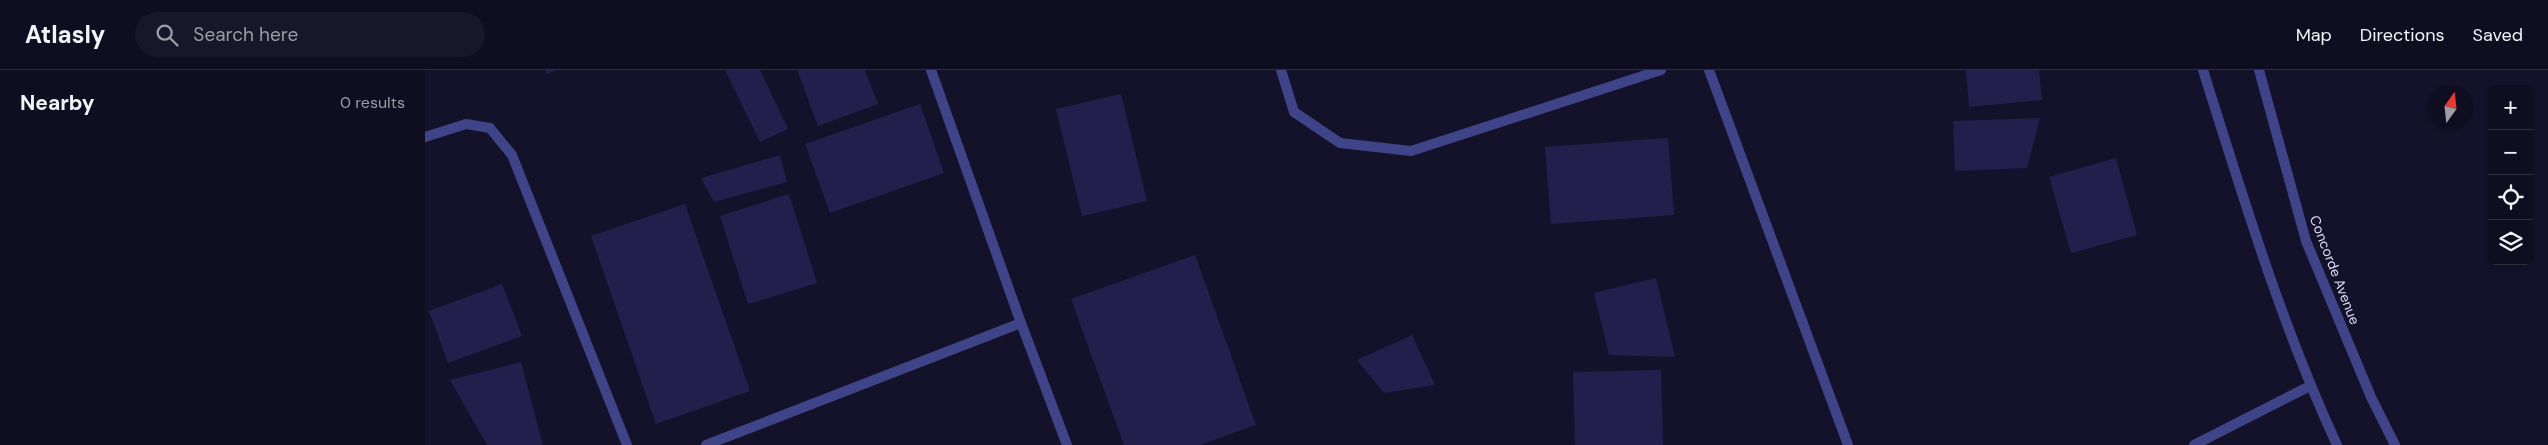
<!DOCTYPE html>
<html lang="en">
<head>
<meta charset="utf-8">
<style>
	body { margin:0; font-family:"DM Sans",sans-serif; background:#181729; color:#f1f3f6 }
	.controls { position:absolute; right:15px; top:15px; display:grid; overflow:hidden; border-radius:8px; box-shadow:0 1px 4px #0004 }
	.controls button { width:45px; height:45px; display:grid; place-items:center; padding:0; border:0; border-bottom:1px solid #2f2e3e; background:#0f0e20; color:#f1f3f6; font:25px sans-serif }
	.compass { position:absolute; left:2003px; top:15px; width:45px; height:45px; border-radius:50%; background:#0f0e20; box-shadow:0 1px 4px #0004; rotate:15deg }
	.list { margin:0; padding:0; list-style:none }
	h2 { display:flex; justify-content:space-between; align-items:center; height:65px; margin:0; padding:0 20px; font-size:21px }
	h2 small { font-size:16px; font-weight:400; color:#9b9ca5 }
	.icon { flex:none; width:28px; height:28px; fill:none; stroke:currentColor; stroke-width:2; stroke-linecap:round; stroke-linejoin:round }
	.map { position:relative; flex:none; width:2123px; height:375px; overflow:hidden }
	header { display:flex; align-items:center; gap:30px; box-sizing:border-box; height:70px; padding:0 25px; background:#0f0e20; border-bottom:1px solid #2f2e3e }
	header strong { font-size:24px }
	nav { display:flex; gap:28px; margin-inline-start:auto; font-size:18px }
	.search { width:350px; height:45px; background:#181729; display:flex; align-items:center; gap:12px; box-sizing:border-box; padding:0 18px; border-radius:28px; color:#9b9ca5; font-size:19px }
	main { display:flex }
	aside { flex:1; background:#0f0e20 }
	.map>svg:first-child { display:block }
</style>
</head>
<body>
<header>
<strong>Atlasly</strong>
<div class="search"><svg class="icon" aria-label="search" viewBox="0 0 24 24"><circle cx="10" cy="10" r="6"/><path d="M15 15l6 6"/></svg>Search here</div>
<nav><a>Map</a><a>Directions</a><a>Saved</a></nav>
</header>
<main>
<aside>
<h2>Nearby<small>0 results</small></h2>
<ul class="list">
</ul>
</aside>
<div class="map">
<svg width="2123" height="375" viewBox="0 0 2123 375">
	<rect width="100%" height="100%" fill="#14122b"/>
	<!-- building -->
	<path fill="#231f4c" d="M120,0H131L122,4Z
		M300,0H335L363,59L335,72Z
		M372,0H440L453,34L393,56Z
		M1541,0H1614L1617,30L1544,37Z
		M696,24L722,131L657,146L631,39Z
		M495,34L519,103L405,143L380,74Z
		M1615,48L1602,98L1530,101L1528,51Z
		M1243,68L1249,145L1126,154L1120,77Z
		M355,85L362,112L289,132L276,108Z
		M1691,88L1712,165L1646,183L1624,107Z
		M364,124L392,213L323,234L295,146Z
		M260,134L325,321L231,354L166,166Z
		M770,185L831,355L775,375H699L646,229Z
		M1231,208L1250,287L1184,285L1169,223Z
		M77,214L97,266L23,293L4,241Z
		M987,265L1010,315L959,323L932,290Z
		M96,292L118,375H62L25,310Z
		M1236,300L1238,375H1150L1148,302Z"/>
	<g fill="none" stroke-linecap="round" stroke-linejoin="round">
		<!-- minor -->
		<path stroke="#3f4488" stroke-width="10" d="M506,0L596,253L642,375
			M856,0L869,42L915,73L986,81L1236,0
			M1284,0L1423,375
			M1778,0C1818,127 1856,254 1912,375
			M1834,0L1881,171L1946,327L1970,375
			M0,67L41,54L65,58L87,85L202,375
			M281,375L596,253
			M1769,375L1885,316"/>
	</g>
	<g text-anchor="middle" stroke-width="4" stroke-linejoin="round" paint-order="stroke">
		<!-- street labels -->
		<g font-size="14" fill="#deddfe" stroke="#14122b">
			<text transform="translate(1910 200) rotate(69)" y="5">Concorde Avenue</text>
		</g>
	</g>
</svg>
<div class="controls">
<button>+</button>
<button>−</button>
<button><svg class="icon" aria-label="locate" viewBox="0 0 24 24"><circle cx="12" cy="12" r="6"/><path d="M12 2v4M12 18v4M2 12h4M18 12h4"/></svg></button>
<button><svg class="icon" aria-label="layers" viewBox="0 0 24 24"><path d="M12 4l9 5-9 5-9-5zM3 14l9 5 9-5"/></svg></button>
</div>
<svg class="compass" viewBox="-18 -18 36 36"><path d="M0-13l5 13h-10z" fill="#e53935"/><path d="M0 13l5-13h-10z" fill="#9b9ca5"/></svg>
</div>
</main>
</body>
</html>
